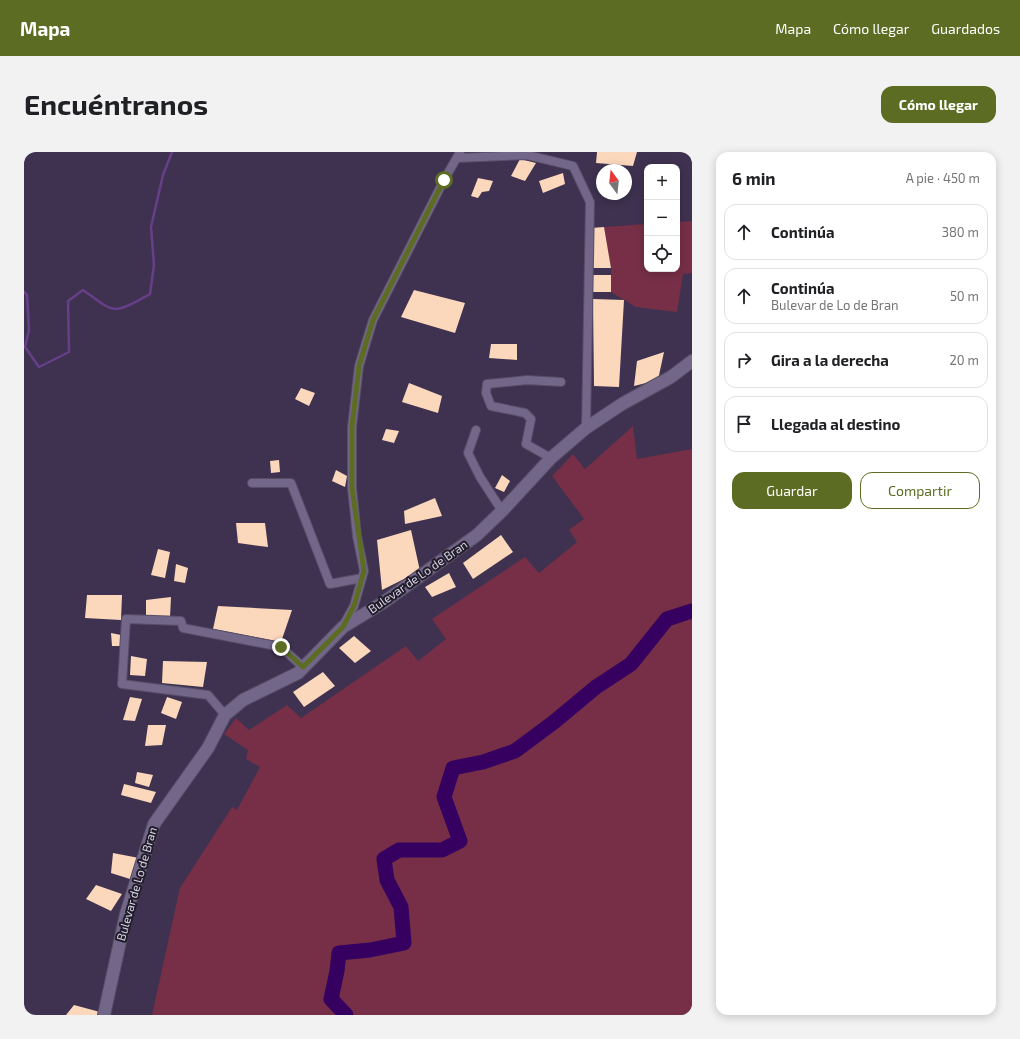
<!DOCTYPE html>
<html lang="es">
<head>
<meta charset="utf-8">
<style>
	body { margin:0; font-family:"Exo 2",sans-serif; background:#f2f2f2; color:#202124 }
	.controls { position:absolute; right:12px; top:12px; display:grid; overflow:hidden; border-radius:8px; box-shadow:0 2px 10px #0003 }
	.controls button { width:36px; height:36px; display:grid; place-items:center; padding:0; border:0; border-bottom:1px solid #e0e0e0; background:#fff; color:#202124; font:20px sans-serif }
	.compass { position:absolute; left:572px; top:12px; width:36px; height:36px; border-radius:50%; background:#fff; box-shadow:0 2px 10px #0003; rotate:345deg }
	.stop { position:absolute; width:12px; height:12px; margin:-9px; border:3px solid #5c6c22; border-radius:50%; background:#fff }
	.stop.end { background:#5c6c22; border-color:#fff; box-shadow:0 1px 4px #0008 }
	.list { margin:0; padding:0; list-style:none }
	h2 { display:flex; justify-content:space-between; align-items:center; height:52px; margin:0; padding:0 16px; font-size:17px }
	h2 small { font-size:13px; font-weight:400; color:#757577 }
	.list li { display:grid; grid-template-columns:26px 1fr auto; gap:12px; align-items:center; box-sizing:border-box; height:56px; margin:0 8px 8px; padding:0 8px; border:1px solid #e0e0e0; border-radius:12px }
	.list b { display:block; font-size:15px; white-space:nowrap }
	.list p { margin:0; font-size:13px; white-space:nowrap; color:#757577 }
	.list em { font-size:13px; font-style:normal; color:#757577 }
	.actions { display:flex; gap:8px; padding:12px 16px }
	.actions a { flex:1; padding:9px 0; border:1px solid #5c6c22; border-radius:12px; text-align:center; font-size:14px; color:#5c6c22 }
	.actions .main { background:#5c6c22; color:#fff }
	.icon { flex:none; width:22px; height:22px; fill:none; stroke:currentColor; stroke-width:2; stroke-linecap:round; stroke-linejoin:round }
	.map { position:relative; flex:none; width:668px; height:863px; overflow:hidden; border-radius:12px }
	header { display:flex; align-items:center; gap:24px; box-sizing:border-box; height:56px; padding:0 20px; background:#5c6c22; color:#fff }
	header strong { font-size:19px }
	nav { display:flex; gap:22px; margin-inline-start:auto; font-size:14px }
	.intro { display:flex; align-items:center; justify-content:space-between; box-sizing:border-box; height:96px; padding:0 24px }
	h1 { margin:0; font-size:28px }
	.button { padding:10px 18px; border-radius:12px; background:#5c6c22; color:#fff; font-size:14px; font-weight:700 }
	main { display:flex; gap:24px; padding:0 24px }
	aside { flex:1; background:#fff; border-radius:12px; box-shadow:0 2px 10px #0003 }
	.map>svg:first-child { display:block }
</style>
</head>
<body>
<header>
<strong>Mapa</strong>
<nav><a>Mapa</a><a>Cómo llegar</a><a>Guardados</a></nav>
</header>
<div class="intro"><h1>Encuéntranos</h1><a class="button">Cómo llegar</a></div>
<main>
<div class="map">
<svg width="668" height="863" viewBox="0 0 668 863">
	<rect width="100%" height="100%" fill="#3e3250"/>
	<!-- green -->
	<path fill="#762f47" d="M668,69V121L659,122L653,160L612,155L587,140V116L580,75L623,72V117H653V70Z
		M609,274L613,307L668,297V863H128L156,736L208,655L213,658L236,615L222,607L224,598L200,582L212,566L225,578L263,553L277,566L382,494L394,509L422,487L408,467L501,405L515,421L553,390L545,378L560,367L528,324L549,302L561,317Z"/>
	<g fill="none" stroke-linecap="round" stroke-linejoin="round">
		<!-- stream -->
		<path stroke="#673f89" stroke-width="2.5" d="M0,140L3,143L5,178L1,195L15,215L45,200L44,149L59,138C93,163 89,162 126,142L130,113L127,75L139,23L148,0"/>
		<!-- river -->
		<path stroke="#360061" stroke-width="15" d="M322,863L307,847L313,819L315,801L346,798L380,791L377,755L363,728L360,707L375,698H418L436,689L420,645L429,616L459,610L491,599L530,570L572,535L607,512L643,467L668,459"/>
	</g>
	<!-- building -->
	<path fill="#fbd8bc" d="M573,0H613L609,14L572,11Z
		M496,7L512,11L501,29L487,24Z
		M539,21L541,32L519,41L515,29Z
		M454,26L469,29L465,39L458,40L454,46L447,44Z
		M580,75L587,116H567V76Z
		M567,123H587V140H567Z
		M390,138L441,151L431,181L377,165Z
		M569,147L600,148L595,235L570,234Z
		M467,192H493V208L465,206Z
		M640,200L634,228L610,234L613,209Z
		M385,231L418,244L414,261L378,250Z
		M277,236L291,241L285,254L271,247Z
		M362,277L375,279L370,291L358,288Z
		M255,308L256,320L247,321L246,309Z
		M312,318L323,324L321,335L308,329Z
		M478,323L486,329L480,340L471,336Z
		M411,346L418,364L381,372L380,359Z
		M212,371H241L244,395L214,391Z
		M387,378L396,419L358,438L353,388Z
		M477,383L489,400L449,427L439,411Z
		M134,397L146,400L141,426L127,423Z
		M152,412L164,416L161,431L150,429Z
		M425,421L432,435L408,445L401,435Z
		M63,443H98L97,468L61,466Z
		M147,445L146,465L122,463V448Z
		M194,454L268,458L257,490L189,477Z
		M87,481L97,483L96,494H88Z
		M330,484L347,499L331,511L315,496Z
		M107,504L123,507L121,524L106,523Z
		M139,509L183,510L179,535L138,531Z
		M299,520L311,534L280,555L269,540Z
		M106,545L118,547L111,569L99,568Z
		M143,545L158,550L152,567L137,561Z
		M124,573H142L138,593L121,594Z
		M113,620L129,623L125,635L111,631Z
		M100,632L132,640L127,651L97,643Z
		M89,701L115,706L106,727L87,721Z
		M72,733L98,742L87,759L62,747Z
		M50,853L76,860L75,863H42Z"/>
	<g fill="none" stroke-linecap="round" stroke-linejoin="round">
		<defs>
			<path id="street" d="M433,6L503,3L549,14L566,50L562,276
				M452,278L444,301L456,325L478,359
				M527,306L502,292L507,267L501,261L467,254L462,241L463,232L503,228L537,230
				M228,331H267L306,432L338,426
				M319,474L330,454L340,419L333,384L328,336V275L335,214L349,168L420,28L436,0
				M201,563L184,543L98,532L102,467L157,469L159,476L257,495L279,515"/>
			<path id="secondary" d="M80,863L102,762L130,672L184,596L201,563L219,548L274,521L319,475L360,450L453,383L478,359L527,306L562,276L598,252L647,225L668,209"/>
		</defs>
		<!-- street casing -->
		<use href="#street" stroke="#574d66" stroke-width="10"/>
		<!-- secondary casing -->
		<use href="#secondary" stroke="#574d66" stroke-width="14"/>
		<!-- street -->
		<use href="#street" stroke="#736789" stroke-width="8"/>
		<!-- secondary -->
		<use href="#secondary" stroke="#736789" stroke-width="12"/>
	</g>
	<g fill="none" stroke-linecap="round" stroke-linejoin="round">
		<!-- route -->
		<path stroke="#5c6c22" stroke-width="5" d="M257,495L279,515L319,475L330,454L340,419L328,336V275L335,214L349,168L420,28"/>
	</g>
	<g text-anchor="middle" stroke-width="4" stroke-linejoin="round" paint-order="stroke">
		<!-- street labels -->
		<g font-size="12" fill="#d8d2e5" stroke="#221d2b">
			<text transform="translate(394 425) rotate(-35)" y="4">Bulevar de Lo de Bran</text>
			<text transform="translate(113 732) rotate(-74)" y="4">Bulevar de Lo de Bran</text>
		</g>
	</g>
</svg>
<div class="controls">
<button>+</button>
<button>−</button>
<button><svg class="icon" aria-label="locate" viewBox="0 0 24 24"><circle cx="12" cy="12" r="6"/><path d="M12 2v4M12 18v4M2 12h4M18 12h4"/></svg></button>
</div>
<svg class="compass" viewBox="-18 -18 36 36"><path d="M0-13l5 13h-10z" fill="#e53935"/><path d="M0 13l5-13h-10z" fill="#757577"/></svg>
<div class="stop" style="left:420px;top:28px"></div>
<div class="stop end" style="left:257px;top:495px"></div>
</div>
<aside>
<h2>6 min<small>A pie · 450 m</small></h2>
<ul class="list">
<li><svg class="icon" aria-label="ahead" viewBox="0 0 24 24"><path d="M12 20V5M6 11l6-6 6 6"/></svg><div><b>Continúa</b></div><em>380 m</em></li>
<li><svg class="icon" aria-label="ahead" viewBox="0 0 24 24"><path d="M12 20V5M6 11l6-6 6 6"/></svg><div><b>Continúa</b><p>Bulevar de Lo de Bran</p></div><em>50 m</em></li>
<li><svg class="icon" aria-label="right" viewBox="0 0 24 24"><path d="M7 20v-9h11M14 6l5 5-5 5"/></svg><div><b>Gira a la derecha</b></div><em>20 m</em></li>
<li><svg class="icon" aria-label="arrive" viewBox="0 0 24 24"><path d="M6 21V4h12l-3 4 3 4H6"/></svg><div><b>Llegada al destino</b></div></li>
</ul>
<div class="actions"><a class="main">Guardar</a><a>Compartir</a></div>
</aside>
</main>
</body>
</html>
